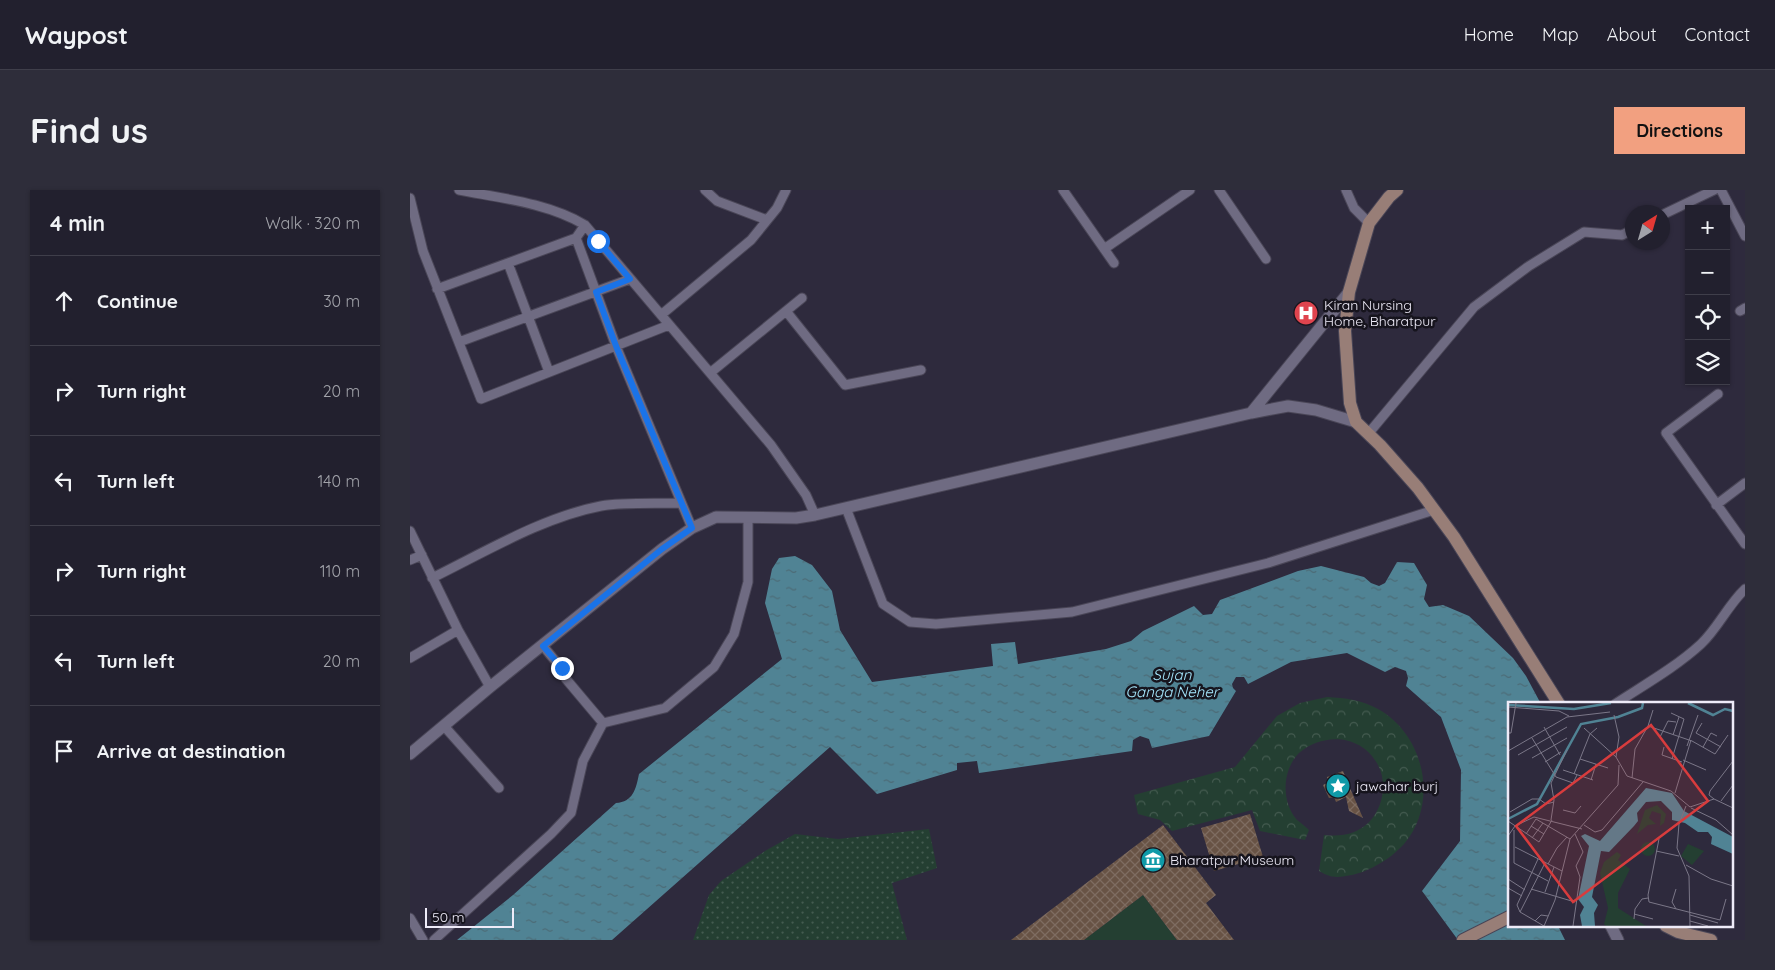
<!DOCTYPE html>
<html lang="en">
<head>
<meta charset="utf-8">
<style>
	body { margin:0; font-family:Quicksand,sans-serif; background:#2e2d3a; color:#f1f3f6 }
	.controls { position:absolute; right:15px; top:15px; display:grid; overflow:hidden; border-radius:0px; box-shadow:0 1px 4px #0004 }
	.controls button { width:45px; height:45px; display:grid; place-items:center; padding:0; border:0; border-bottom:1px solid #3f3e4a; background:#22202e; color:#f1f3f6; font:25px sans-serif }
	.compass { position:absolute; left:1215px; top:15px; width:45px; height:45px; border-radius:50%; background:#22202e; box-shadow:0 1px 4px #0004; rotate:37deg }
	.scale { position:absolute; left:15px; bottom:12px; width:89px; box-sizing:border-box; padding-left:5px; border:2px solid #eeebf8; border-top:0; font-size:14px; line-height:18px; white-space:nowrap; color:#eeebf8; -webkit-text-stroke:4px #16141d; paint-order:stroke }
	.stop { position:absolute; width:15px; height:15px; margin:-11px; border:4px solid #1a73e8; border-radius:50%; background:#fff }
	.stop.end { background:#1a73e8; border-color:#fff; box-shadow:0 1px 5px #0008 }
	.list { margin:0; padding:0; list-style:none }
	h2 { display:flex; justify-content:space-between; align-items:center; height:65px; margin:0; padding:0 20px; font-size:21px }
	h2 small { font-size:16px; font-weight:400; color:#a2a3aa }
	.list li { display:grid; grid-template-columns:32px 1fr auto; gap:15px; align-items:center; box-sizing:border-box; height:90px; padding:0 20px; border-top:1px solid #3f3e4a }
	.list b { display:block; font-size:19px; white-space:nowrap }
	.list em { font-size:16px; font-style:normal; color:#a2a3aa }
	.icon { flex:none; width:28px; height:28px; fill:none; stroke:currentColor; stroke-width:2; stroke-linecap:round; stroke-linejoin:round }
	.map { position:relative; flex:none; width:1335px; height:750px; overflow:hidden; border-radius:0px }
	header { display:flex; align-items:center; gap:30px; box-sizing:border-box; height:70px; padding:0 25px; background:#22202e; border-bottom:1px solid #3f3e4a }
	header strong { font-size:24px }
	nav { display:flex; gap:28px; margin-inline-start:auto; font-size:18px }
	.intro { display:flex; align-items:center; justify-content:space-between; box-sizing:border-box; height:120px; padding:0 30px }
	h1 { margin:0; font-size:35px }
	.button { padding:12px 22px; border-radius:0px; background:#f2a080; color:#111; font-size:18px; font-weight:700 }
	main { display:flex; gap:30px; padding:0 30px }
	aside { flex:1; background:#22202e; border-radius:0px; box-shadow:0 1px 4px #0004 }
	.map>svg:first-child { display:block }
</style>
</head>
<body>
<header>
<strong>Waypost</strong>
<nav><a>Home</a><a>Map</a><a>About</a><a>Contact</a></nav>
</header>
<div class="intro"><h1>Find us</h1><a class="button">Directions</a></div>
<main>
<aside>
<h2>4 min<small>Walk · 320 m</small></h2>
<ul class="list">
<li><svg class="icon" aria-label="ahead" viewBox="0 0 24 24"><path d="M12 20V5M6 11l6-6 6 6"/></svg><div><b>Continue</b></div><em>30 m</em></li>
<li><svg class="icon" aria-label="right" viewBox="0 0 24 24"><path d="M7 20v-9h11M14 6l5 5-5 5"/></svg><div><b>Turn right</b></div><em>20 m</em></li>
<li><svg class="icon" aria-label="left" viewBox="0 0 24 24"><path d="M17 20v-9H6M10 6l-5 5 5 5"/></svg><div><b>Turn left</b></div><em>140 m</em></li>
<li><svg class="icon" aria-label="right" viewBox="0 0 24 24"><path d="M7 20v-9h11M14 6l5 5-5 5"/></svg><div><b>Turn right</b></div><em>110 m</em></li>
<li><svg class="icon" aria-label="left" viewBox="0 0 24 24"><path d="M17 20v-9H6M10 6l-5 5 5 5"/></svg><div><b>Turn left</b></div><em>20 m</em></li>
<li><svg class="icon" aria-label="arrive" viewBox="0 0 24 24"><path d="M6 21V4h12l-3 4 3 4H6"/></svg><div><b>Arrive at destination</b></div></li>
</ul>
</aside>
<div class="map">
<svg width="1335" height="750" viewBox="0 0 1335 750">
	<defs>
		<pattern id="grass-dots" width="8" height="8" patternUnits="userSpaceOnUse" patternTransform="scale(1.25)"><rect width="8" height="8" fill="#243f32"/><path d="M2 2h.1M6 6h.1" fill="none" stroke="#445b50" stroke-width="1.8" stroke-linecap="round"/></pattern>
		<pattern id="park-crowns" width="20" height="18" patternUnits="userSpaceOnUse" patternTransform="scale(1.25)"><rect width="20" height="18" fill="#243f32"/><path d="M2 6a3 3 0 1 1 6 0M12 15a3 3 0 1 1 6 0" fill="none" stroke="#445b50"/></pattern>
		<pattern id="water-ripples" width="26" height="14" patternUnits="userSpaceOnUse" patternTransform="scale(1.25)"><rect width="26" height="14" fill="#508394"/><path d="M2 4q2-2 4 0t4 0M15 11q2-2 4 0t4 0" fill="none" stroke="#4c6b76"/></pattern>
		<pattern id="building-cross-hatch" width="8" height="8" patternUnits="userSpaceOnUse" patternTransform="scale(1.25)"><rect width="8" height="8" fill="#685345"/><path d="M0 0l8 8M0 8l8-8" fill="none" stroke="#7e6c61"/></pattern>
	</defs>
	<rect width="100%" height="100%" fill="#2e2a3d"/>
	<!-- grass -->
	<path fill="url(#grass-dots)" d="M519,639L527,678L482,693L497,750H283L299,705L311,691L355,661L385,644L428,649Z"/>
	<!-- park -->
	<path fill="url(#park-crowns)" d="M917,507C935,508 952,510 968,519C1015,545 1029,613 994,654C983,666 971,674 957,680C949,684 928,689 920,686C916,685 913,683 909,681L914,645C924,646 934,646 944,642C970,632 980,598 968,575C952,544 913,542 889,563C872,580 871,612 887,630C891,633 895,636 899,640L895,650L850,641L842,620L762,641L750,630L728,624L724,605L825,577L867,526L890,513Z"/>
	<!-- garden -->
	<path fill="#243f32" d="M733,705L767,750H674Z"/>
	<!-- water -->
	<path fill="url(#water-ripples)" d="M385,366L402,375L422,401L430,440L462,492L583,476L581,454L605,452L608,474L696,459L721,451L733,441L784,416L793,425L802,424L810,410L888,381L911,376L954,387L961,393L969,396L975,393L987,372L1004,373L1017,395L1014,409L1019,417L1033,415L1059,426L1103,468L1116,486L1131,514H1099V736H1148L1155,750H1048L1012,701L1050,651L1051,580L1031,527L996,496L998,488L996,481L985,477L975,482L937,463L881,472L838,494L834,487H826L822,494L823,498L826,501L799,546L742,558L739,549L730,546L723,550L722,561L569,583L567,571L547,573V580L467,604L420,557L202,750H47L103,705L206,613C223,612 226,599 229,584L372,469L355,413L362,379L369,368Z"/>
	<!-- building -->
	<path fill="url(#building-cross-hatch)" d="M898,116L902,126L890,131L886,122Z
		M933,581L939,596L953,628L939,621L936,607L926,612L924,607L919,608L913,595L919,592L917,587Z
		M840,624L853,667L804,681L791,638Z
		M753,635L806,705L796,713L824,750H767L733,705L674,750H601Z"/>
	<g fill="none" stroke-linecap="round" stroke-linejoin="round">
		<defs>
			<path id="minor" d="M49,0C90,8 138,13 175,35L361,255L396,305L405,325
				M295,0L307,11L357,30
				M653,0L704,73
				M809,0L856,69
				M936,0L944,18L959,33
				M1311,0L1335,46
				M0,8L13,61L71,209L259,135
				M1252,25L1304,0
				M166,48L206,156L282,338
				M694,59L780,0
				M98,73L139,182
				M27,99L166,48L175,35
				M376,121L435,195L511,180
				M1330,121L1335,118
				M251,125L341,50L367,18L376,0
				M49,152L220,89
				M300,183L392,108
				M1308,204L1256,243L1335,354
				M958,244L1064,117L1119,76L1174,42L1212,45L1222,40
				M1306,315L1335,293
				M436,318L473,414L500,432L526,434L662,422L858,373L1024,320
				M0,341L48,440L80,497
				M0,370L12,365
				M22,388C75,362 133,327 191,316C214,312 246,314 271,313
				M133,456L152,479L156,489L193,533
				M0,468L48,440
				M1205,514C1234,495 1266,477 1291,454C1308,438 1318,415 1335,399
				M34,536L89,598
				M0,728L13,750
				M24,750L141,644L161,623L173,571L193,533L255,518L304,477L324,444L338,392V327"/>
			<path id="tertiary" d="M841,223L878,216L906,220L946,232
				M0,564L80,497L252,359L282,338L306,327L386,328L405,325L841,223L939,102
				M1201,736L1208,750"/>
			<path id="secondary" d="M987,0L979,7L959,33L939,102L935,141L940,213L946,232L970,255L1008,298L1044,347L1149,514
				M1256,736L1268,742L1301,750
				M1053,750L1099,727"/>
		</defs>
		<!-- minor casing -->
		<use href="#minor" stroke="#4a4657" stroke-width="11"/>
		<!-- tertiary casing -->
		<use href="#tertiary" stroke="#4a4657" stroke-width="13"/>
		<!-- secondary casing -->
		<use href="#secondary" stroke="#4a4657" stroke-width="14"/>
		<!-- minor -->
		<use href="#minor" stroke="#6f6b82" stroke-width="9"/>
		<!-- tertiary -->
		<use href="#tertiary" stroke="#6f6b82" stroke-width="11"/>
		<!-- secondary -->
		<use href="#secondary" stroke="#987e77" stroke-width="12"/>
	</g>
	<g fill="none" stroke-linecap="round" stroke-linejoin="round">
		<!-- route -->
		<path stroke="#1a73e8" stroke-width="6" d="M152,478L133,456L252,359L282,338L206,156L186,102L220,89L188,51"/>
	</g>
	<!-- icons -->
	<defs>
		<symbol id="hospital-disc" viewBox="-11 -11 22 22"><circle r="9.5" fill="#e0444e" stroke="#16141d"/><path d="M-5-5h3v3.5h4V-5h3V5h-3V1.5h-4V5h-3Z" fill="#fff"/></symbol>
		<symbol id="sight-disc" viewBox="-11 -11 22 22"><circle r="9.5" fill="#0f9aa8" stroke="#16141d"/><path d="M0-6L1.8-2.2L6-1.7L2.9 1.2L3.7 5.4L0 3.3L-3.7 5.4L-2.9 1.2L-6-1.7L-1.8-2.2Z" fill="#fff"/></symbol>
		<symbol id="museum-disc" viewBox="-11 -11 22 22"><circle r="9.5" fill="#0f9aa8" stroke="#16141d"/><path d="M0-6L6-3V-2H-6V-3ZM-5-1h2V3h-2ZM-1-1h2V3h-2ZM3-1h2V3H3ZM-6 4H6V6H-6Z" fill="#fff"/></symbol>
	</defs>
	<g fill-rule="evenodd">
		<use href="#hospital-disc" x="882" y="109" width="28" height="28"/>
		<use href="#sight-disc" x="914" y="582" width="28" height="28"/>
		<use href="#museum-disc" x="729" y="656" width="28" height="28"/>
	</g>
	<g text-anchor="middle" stroke-width="5" stroke-linejoin="round" paint-order="stroke">
		<!-- poi labels -->
		<g font-size="14" fill="#eeebf8" stroke="#16141d" text-anchor="start">
			<text x="914" y="120">Kiran Nursing<tspan x="914" dy="16">Home, Bharatpur</tspan></text>
			<text x="946" y="601">jawahar burj</text>
			<text x="760" y="675">Bharatpur Museum</text>
		</g>
		<!-- water labels -->
		<g font-size="15" font-style="italic" fill="#a6e8fe" stroke="#16141d">
			<text x="762" y="490">Sujan<tspan x="762" dy="17">Ganga Neher</tspan></text>
		</g>
	</g>
	<!-- overview -->
	<g transform="translate(1098 512)">
		<rect width="225" height="225" fill="#2e2a3d"/>
		<path d="M109,150L113,153L110,158L122,167L110,191V206L138,224H98L96,222L100,206L92,171L96,160Z" fill="#243f32"/>
		<path d="M149,103L158,112L156,121L152,124L153,112L144,109L141,116L148,122L140,123L129,132L137,108Z" fill="#243f32"/>
		<path d="M133 147a7 7 0 1 1 14 0a7 7 0 1 1-14 0ZM180,142L196,149L184,163L173,154Z" fill="#243f32"/>
		<path d="M138,86L164,91L176,109L225,135V152L203,142L204,135L200,130H190L177,121L164,118V110L153,99L138,100L129,111L130,119L126,124L101,150L93,149L84,195L90,203L86,211L87,224H74L72,213L76,205L70,197L81,144L73,134L77,132L92,139Z" fill="#508394"/>
		<path fill="none" stroke="#508394" stroke-width="2.5" d="M180,1L205,13L217,7L225,9M0,3L66,7L103,1M0,117L29,102L73,22L110,15L134,6L135,1"/>
		<path fill="none" stroke="#7b7788" stroke-width="1" d="M0,5L51,9L61,14M163,11L176,17L164,57M106,13L111,35L108,55L119,74L163,89L182,105L206,97L225,106M194,21L188,31L213,45M140,24L184,39L207,52L220,33M36,25L52,53M76,26L108,55M0,31H3L8,1M165,33L171,15M152,35L160,19L168,20M24,36L48,75L65,81L69,73M179,44L190,13M156,45L154,53L174,60M195,45L203,31L209,34M0,49L59,15L102,10M10,53L59,25M24,56L59,36M72,57L100,66M175,58L198,68M37,60L53,50M55,68L85,78M66,72L82,32L89,26M124,76L127,47L140,24L145,8M83,78L88,62M167,91L183,38M206,97L201,93L202,89L225,59M213,99L225,83M178,104L171,122L169,146L181,174L182,224M183,106L208,118L225,133M55,108L67,111L73,104M2,110L24,97H31L38,102L46,100M28,117L62,137M43,118L46,98L43,81L59,48M0,119L31,140L44,118M76,123L87,130L94,128L135,80M23,124L36,132M6,128V161L40,179M18,132L28,117M0,134L7,124L26,115L74,127M24,136L35,121M151,137L140,193L141,200L212,218L218,197M7,145L54,169M148,149L171,154M40,162L49,146L59,135M178,163L203,177L225,184M0,177L17,188M0,186L14,194M23,187L67,200M168,187L164,200L168,207M37,190L46,165M12,210L9,203L30,157M126,212L145,217M182,213L210,221M126,217L127,207L134,197L140,196M27,219L33,213L40,214M182,219L200,224M36,224L47,198L62,137L110,83L111,63M36,224L12,210L37,161M65,224L72,175L68,164L75,150L67,132"/>
		<path fill="#d83c3d" fill-opacity="0.15" stroke="#d83c3d" stroke-width="2.5" d="M143,23L200,99L65,200L8,124Z"/>
		<rect width="225" height="225" fill="none" stroke="#eeebf8" stroke-width="2.5"/>
	</g>
</svg>
<div class="controls">
<button>+</button>
<button>−</button>
<button><svg class="icon" aria-label="locate" viewBox="0 0 24 24"><circle cx="12" cy="12" r="6"/><path d="M12 2v4M12 18v4M2 12h4M18 12h4"/></svg></button>
<button><svg class="icon" aria-label="layers" viewBox="0 0 24 24"><path d="M12 4l9 5-9 5-9-5zM3 14l9 5 9-5"/></svg></button>
</div>
<svg class="compass" viewBox="-18 -18 36 36"><path d="M0-13l5 13h-10z" fill="#e53935"/><path d="M0 13l5-13h-10z" fill="#a2a3aa"/></svg>
<div class="scale">50 m</div>
<div class="stop" style="left:188px;top:51px"></div>
<div class="stop end" style="left:152px;top:478px"></div>
</div>
</main>
</body>
</html>
